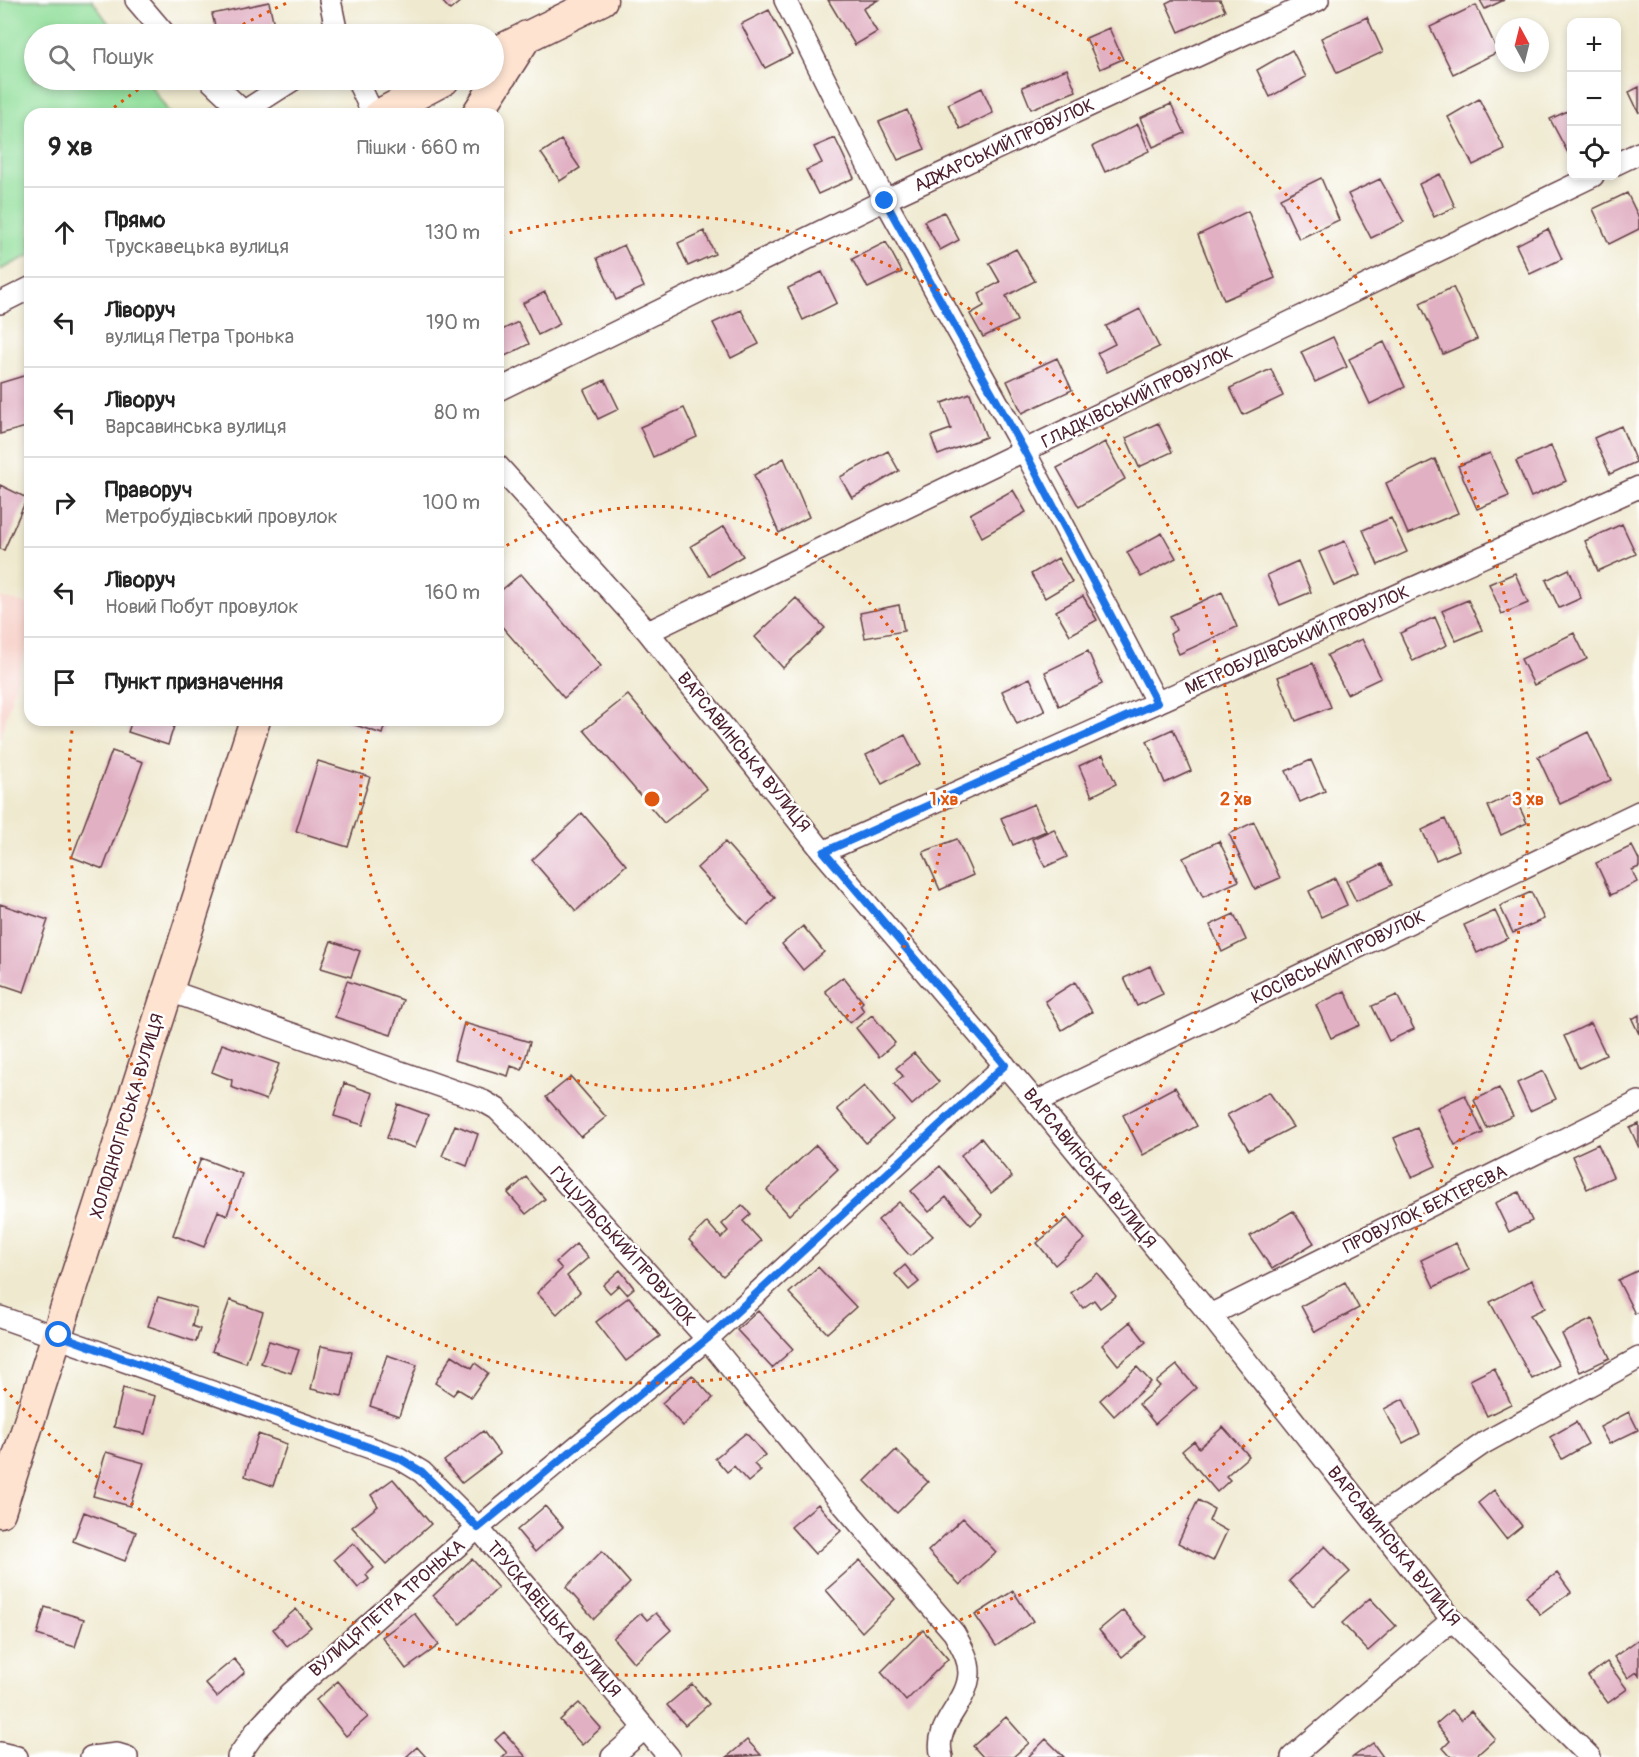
<!DOCTYPE html>
<html lang="uk">
<head>
<meta charset="utf-8">
<style>
	body { margin:0; font-family:Pangolin,sans-serif; background:#f6f6f6; color:#222 }
	.controls { position:absolute; right:18px; top:18px; display:grid; overflow:hidden; border-radius:12px; box-shadow:0 3px 9px #0003 }
	.controls button { width:54px; height:54px; display:grid; place-items:center; padding:0; border:0; border-bottom:2px solid #e0e0e0; background:#fff; color:#222; font:30px sans-serif }
	.compass { position:absolute; left:1495px; top:18px; width:54px; height:54px; border-radius:50%; background:#fff; box-shadow:0 3px 9px #0003; rotate:353deg }
	.stop { position:absolute; width:18px; height:18px; margin:-14px; border:4px solid #1a73e8; border-radius:50%; background:#fff }
	.stop.end { background:#1a73e8; border-color:#fff; box-shadow:0 2px 6px #0008 }
	.list { margin:0; padding:0; list-style:none }
	h2 { display:flex; justify-content:space-between; align-items:center; height:78px; margin:0; padding:0 24px; font-size:26px }
	h2 small { font-size:20px; font-weight:400; color:#767676 }
	.list li { display:grid; grid-template-columns:39px 1fr auto; gap:18px; align-items:center; box-sizing:border-box; height:90px; padding:0 24px; border-top:2px solid #e0e0e0 }
	.list b { display:block; font-size:22px; white-space:nowrap }
	.list p { margin:0; font-size:20px; white-space:nowrap; color:#767676 }
	.list em { font-size:20px; font-style:normal; color:#767676 }
	.icon { flex:none; width:33px; height:33px; fill:none; stroke:currentColor; stroke-width:2; stroke-linecap:round; stroke-linejoin:round }
	.map { position:relative; flex:none; width:1639px; height:1757px; overflow:hidden }
	.search { position:absolute; background:#fff; box-shadow:0 3px 9px #0003; left:24px; top:24px; width:480px; height:66px; display:flex; align-items:center; gap:15px; box-sizing:border-box; padding:0 21px; border-radius:33px; color:#767676; font-size:22px }
	.panel { position:absolute; background:#fff; box-shadow:0 3px 9px #0003; left:24px; top:108px; width:480px; height:618px; border-radius:18px }
	.map>svg:first-child { display:block }
</style>
</head>
<body>
<div class="map">
<svg width="1639" height="1757" viewBox="0 0 1639 1757">
	<rect width="100%" height="100%" fill="#fff"/>
	<filter id="ink" filterUnits="userSpaceOnUse"><feTurbulence type="fractalNoise" baseFrequency=".0167" numOctaves="2"/><feDisplacementMap in="SourceGraphic" scale="12" xChannelSelector="R" yChannelSelector="G"/><feConvolveMatrix kernelMatrix="1 2 1 2 8 2 1 2 1" color-interpolation-filters="sRGB"/></filter>
	<filter id="wash" filterUnits="userSpaceOnUse"><feTurbulence type="fractalNoise" baseFrequency=".008" numOctaves="4" result="noise"/><feDisplacementMap in="SourceGraphic" scale="24" xChannelSelector="R" yChannelSelector="G"/><feGaussianBlur stdDeviation="1.35" result="paint"/><feColorMatrix in="noise" values="0 0 0 0 0 0 0 0 0 0 0 0 0 0 0 0 0 1.4 0 .05"/><feComposite in="paint" operator="in"/></filter>
	<g filter="url(#wash)">
		<rect width="100%" height="100%" fill="#efe9cf"/>
		<!-- built -->
		<path fill="#f7d1c9" d="M0,597L30,605V635L0,739Z"/>
		<!-- green -->
		<path fill="#93df9c" stroke="#6e7f64" stroke-width="1.5" d="M0,0H92L116,34H34V80H147L170,114H30V255L0,270Z"/>
		<g id="blocks">
			<!-- building -->
			<path fill="#e1b0c3" d="M441,0H462L450,10Z
				M828,0H878L863,9L877,32L855,45Z
				M1172,0H1220L1225,11L1179,32L1166,3Z
				M1480,0H1504L1485,9Z
				M269,2L276,34H217L212,14Z
				M1476,5L1498,52L1453,74L1430,27Z
				M769,10L792,54L765,68L741,24Z
				M1367,17L1383,52L1337,73L1321,38Z
				M1109,28L1123,59L1100,69L1086,38Z
				M1292,50L1306,77L1270,97L1257,70Z
				M1067,69L1076,91L1031,109L1022,87Z
				M1639,87V113L1629,92Z
				M982,88L993,113L960,129L948,104Z
				M1479,99L1505,150L1473,165L1448,117Z
				M1171,104L1185,133L1153,147L1140,118Z
				M1572,109V152L1568,153L1550,119Z
				M907,110L925,149L898,160L879,122Z
				M1138,124L1149,151L1105,172L1093,146Z
				M835,138L854,178L818,194L806,170L822,163L814,147Z
				M561,140L580,168L560,181L541,153Z
				M1440,174L1455,207L1434,217L1419,184Z
				M1321,178L1339,220L1299,239L1280,198Z
				M1380,179L1404,222L1371,238L1348,194Z
				M1627,193L1639,218V229L1609,244L1593,209Z
				M1248,211L1275,278L1224,300L1198,235Z
				M944,212L959,240L940,250L924,221Z
				M1548,229L1562,259L1530,274L1516,245Z
				M704,231L715,254L688,266L678,243Z
				M886,242L902,272L868,288L852,259Z
				M624,245L644,287L616,300L597,258Z
				M1016,249L1035,281L1006,296L1017,321L983,337L970,314L984,306L979,293L1000,282L989,263Z
				M822,272L837,303L803,320L788,288Z
				M1453,287L1477,339L1443,354L1420,303Z
				M545,292L560,324L538,335L523,303Z
				M1140,309L1159,347L1107,372L1097,353L1115,344L1106,326Z
				M741,310L759,344L731,358L713,323Z
				M518,322L529,344L501,358L498,352V332Z
				M1333,337L1347,367L1315,382L1301,352Z
				M1384,342L1405,387L1370,404L1349,359Z
				M1057,358L1072,390L1022,413L1007,381Z
				M1271,369L1283,396L1243,415L1230,388Z
				M30,374V426L0,434V383Z
				M605,380L619,409L598,419L584,390Z
				M970,393L986,437L938,455L931,436L951,429L942,403Z
				M684,408L697,437L653,457L640,427Z
				M1158,423L1172,452L1139,467L1126,438Z
				M1621,426L1636,462L1610,474L1594,438Z
				M1105,442L1125,479L1079,507L1057,468Z
				M1551,446L1566,481L1531,497L1516,461Z
				M888,451L899,471L852,498L840,477Z
				M1490,453L1509,496L1477,509L1458,466Z
				M784,458L809,517L779,533L754,475Z
				M1435,459L1458,513L1408,534L1386,483Z
				M0,485L27,498L4,550L0,549Z
				M1013,490L1026,512L982,537L970,514Z
				M1391,518L1407,552L1378,565L1363,530Z
				M1622,524L1636,554L1598,571L1585,541Z
				M724,526L743,556L709,576L691,546Z
				M1162,533L1176,558L1141,577L1127,552Z
				M1345,541L1360,575L1334,586L1319,552Z
				M1058,558L1072,582L1045,598L1031,574Z
				M1298,561L1311,592L1280,605L1267,575Z
				M1569,569L1581,598L1559,608L1546,580Z
				M1515,573L1528,603L1502,614L1489,584Z
				M521,574L601,666L564,698L498,622V593Z
				M1222,592L1237,627L1179,654L1170,634L1176,630L1170,616Z
				M1083,596L1097,620L1070,635L1056,611Z
				M796,598L825,628L783,668L755,637Z
				M1468,600L1482,630L1456,641L1442,611Z
				M899,605L904,631L865,638L860,613Z
				M1435,617L1447,645L1413,661L1400,633Z
				M1574,633L1587,659L1534,685L1521,659Z
				M1362,639L1381,678L1347,694L1327,655Z
				M1088,651L1102,684L1059,706L1045,672Z
				M1313,663L1331,707L1296,721L1278,677Z
				M1030,678L1045,711L1017,724L1002,691Z
				M628,695L707,789L664,823L584,730Z
				M132,720H176L168,745L128,732Z
				M340,720H386L382,734Z
				M1173,729L1191,771L1165,783L1147,741Z
				M1588,732L1611,780L1560,804L1538,757Z
				M905,735L920,764L882,784L866,755Z
				M112,751L143,762L103,869L72,857Z
				M1103,755L1116,784L1092,796L1079,766Z
				M1311,760L1325,791L1300,802L1286,771Z
				M318,761L370,777L348,847L296,831Z
				M1513,794L1527,823L1501,835L1488,806Z
				M1034,804L1046,831L1013,845L1001,818Z
				M582,813L626,865L576,911L532,860Z
				M1445,819L1459,850L1436,860L1422,830Z
				M1254,822L1280,878L1255,889L1229,834Z
				M1054,829L1067,857L1045,867L1032,839Z
				M957,839L973,875L940,890L923,852Z
				M1219,841L1239,881L1203,897L1183,858Z
				M725,842L775,898L747,924L697,868Z
				M1632,846L1639,860V867L1632,870L1637,882L1611,895L1596,863Z
				M1382,864L1392,885L1356,901L1346,881Z
				M1335,878L1347,905L1321,917L1309,891Z
				M1531,892L1544,919L1513,933L1500,906Z
				M0,904L48,920L24,992L0,984Z
				M1495,911L1508,938L1477,953L1464,925Z
				M1234,914L1246,940L1222,952L1210,925Z
				M803,926L824,952L803,970L782,944Z
				M331,941L360,951L351,977L321,968Z
				M1150,966L1163,994L1137,1006L1124,978Z
				M843,977L863,1002L860,1005L864,1011L850,1023L825,991Z
				M347,981L403,1000L391,1035L335,1017Z
				M1075,982L1092,1012L1062,1030L1045,1001Z
				M1345,991L1360,1025L1331,1038L1316,1005Z
				M1397,995L1414,1029L1389,1041L1372,1006Z
				M872,1015L895,1043L879,1057L856,1028Z
				M1639,1015V1034L1632,1019Z
				M464,1023L530,1042L522,1070L511,1066L508,1076L454,1060Z
				M1591,1023L1606,1055L1579,1068L1564,1036Z
				M222,1044L279,1064L266,1100L231,1087L232,1080L212,1072Z
				M914,1053L939,1082L912,1105L894,1084L903,1076L896,1068Z
				M1543,1071L1556,1099L1530,1111L1517,1083Z
				M571,1077L606,1117L581,1137L546,1097Z
				M344,1083L373,1093L363,1125L334,1116Z
				M864,1086L893,1120L866,1143L837,1109Z
				M1175,1087L1197,1126L1143,1155L1123,1115Z
				M1499,1088L1513,1116L1487,1128L1474,1100Z
				M1269,1092L1293,1127L1249,1150L1227,1115Z
				M1465,1095L1483,1133L1455,1145L1437,1108Z
				M398,1104L428,1115L415,1148L387,1138Z
				M1639,1124V1148L1630,1128Z
				M455,1125L478,1134L467,1166L442,1156Z
				M1417,1128L1436,1166L1412,1177L1394,1138Z
				M981,1138L1012,1177L991,1193L961,1155Z
				M1598,1144L1613,1177L1587,1189L1572,1156Z
				M816,1145L838,1169L789,1215L767,1190Z
				M201,1158L242,1174L227,1215L218,1211L204,1247L173,1235Z
				M940,1166L982,1215L971,1225L946,1197L929,1212L911,1191Z
				M526,1177L545,1199L526,1214L508,1193Z
				M1519,1192L1532,1221L1509,1232L1495,1203Z
				M899,1202L933,1236L910,1256L878,1220Z
				M742,1205L751,1214L743,1221L761,1241L723,1276L689,1240L707,1222L721,1238L728,1231L722,1224Z
				M1293,1211L1314,1243L1272,1269L1250,1236Z
				M1067,1218L1085,1239L1055,1265L1037,1243Z
				M1456,1243L1469,1270L1434,1287L1421,1260Z
				M576,1244L588,1258L567,1276L580,1292L557,1314L537,1293L562,1269L556,1262Z
				M905,1265L919,1282L909,1290L895,1274Z
				M818,1267L856,1307L827,1333L789,1293Z
				M620,1270L634,1288L627,1294L619,1285L610,1293L603,1285Z
				M1639,1270V1312L1635,1314L1618,1280Z
				M1097,1273L1116,1296L1100,1308L1094,1300L1083,1308L1071,1293Z
				M1532,1280L1545,1308L1530,1315L1559,1365L1532,1379L1490,1302Z
				M1345,1282L1359,1308L1315,1332L1301,1306Z
				M158,1297L196,1308L192,1326L200,1329L196,1342L148,1326Z
				M629,1297L660,1336L626,1361L596,1322Z
				M230,1300L263,1312L246,1363L212,1351Z
				M758,1311L793,1349L772,1368L737,1330Z
				M1592,1319L1610,1358L1580,1372L1562,1334Z
				M1130,1322L1146,1342L1118,1365L1102,1345Z
				M269,1341L299,1350L291,1373L261,1363Z
				M321,1346L352,1352L342,1396L311,1389Z
				M387,1355L417,1365L399,1416L370,1406Z
				M452,1355L472,1368L475,1363L488,1373L471,1397L458,1389L453,1395L435,1383Z
				M1177,1365L1196,1388L1155,1424L1139,1404L1160,1386L1156,1382Z
				M1137,1367L1151,1382L1114,1416L1100,1400Z
				M1494,1368L1511,1404L1487,1416L1470,1380Z
				M692,1375L713,1398L683,1426L662,1403Z
				M123,1388L155,1396L145,1434L114,1427Z
				M1403,1399L1420,1434L1403,1443L1384,1409Z
				M1629,1412L1638,1430L1609,1444L1600,1427Z
				M1576,1422L1588,1444L1562,1459L1550,1437Z
				M1223,1427L1249,1456L1226,1476L1230,1480L1217,1492L1182,1451L1194,1441L1199,1448Z
				M483,1431L500,1454L462,1483L444,1461Z
				M746,1433L765,1455L754,1464L761,1471L748,1482L734,1466L727,1472L715,1458Z
				M258,1434L287,1444L273,1486L245,1476Z
				M896,1450L928,1482L897,1513L865,1481Z
				M106,1452L144,1463L130,1506L93,1496Z
				M393,1479L431,1524L386,1564L352,1527L378,1506L371,1495Z
				M1494,1490L1522,1526L1506,1539L1478,1503Z
				M1198,1500L1214,1509L1209,1521L1227,1531L1213,1561L1178,1543Z
				M818,1504L841,1531L815,1554L791,1527Z
				M545,1506L563,1527L535,1552L517,1530Z
				M84,1512L136,1532L125,1561L73,1541Z
				M963,1518L996,1552L960,1585L928,1551Z
				M353,1543L374,1568L366,1575L369,1579L358,1588L334,1559Z
				M1325,1546L1350,1572L1313,1606L1289,1581Z
				M602,1551L630,1583L594,1619L566,1587Z
				M472,1559L498,1588L460,1624L433,1596Z
				M860,1560L895,1599L862,1632L826,1590Z
				M1557,1573L1571,1592L1540,1615L1526,1596Z
				M1013,1591L1033,1621L996,1646L975,1615Z
				M1370,1598L1396,1626L1368,1651L1342,1623Z
				M45,1607L84,1619L75,1647L37,1635Z
				M296,1609L311,1627L287,1646L273,1629Z
				M1123,1610L1146,1637L1122,1657L1099,1630Z
				M414,1613L439,1645L406,1669L382,1637Z
				M641,1613L647,1620L656,1613L671,1630L634,1663L613,1638Z
				M923,1630L948,1659L906,1701L881,1672Z
				M1639,1639V1675L1637,1672L1628,1678L1614,1657Z
				M234,1659L245,1672L217,1697L205,1683Z
				M1607,1662L1627,1689L1608,1703L1588,1676Z
				M338,1681L368,1717L346,1736L316,1700Z
				M692,1684L709,1704L685,1725L667,1705Z
				M579,1703L601,1728L582,1745L560,1720Z
				M1452,1710L1461,1720L1471,1711L1495,1739L1475,1757H1451L1443,1748L1450,1741L1436,1724Z
				M1006,1717L1029,1743L1013,1757H983L973,1746Z
				M504,1732L526,1757H502L507,1753L495,1740Z
				M1046,1739L1064,1757H1028Z
				M747,1740L761,1755L727,1757Z
				M1373,1743L1383,1757H1353Z
				M417,1747L426,1757H406Z"/>
		</g>
	</g>
	<g filter="url(#ink)">
		<use href="#blocks" fill-opacity="0" stroke="#633d44" stroke-width="1.5"/>
		<g fill="none" stroke-linecap="round" stroke-linejoin="round">
			<defs>
				<path id="minor" d="M136,0L165,34
					M330,0L337,34
					M785,0L885,200L1025,452L1157,703
					M210,80L246,114
					M357,80L373,114
					M243,112L293,80
					M1616,164L1639,153
					M0,303L30,288
					M498,390L885,200L1318,0
					M498,466L648,632L823,852L1036,1102L1210,1315L1452,1620L1590,1757
					M648,632L1593,176
					M823,852L1639,487
					M167,990L483,1101L497,1109L518,1130L707,1339L839,1500L954,1633C961,1646 969,1658 969,1673C968,1705 932,1724 942,1757
					M1036,1102L1639,812
					M1210,1315L1639,1102
					M0,1317L399,1458L422,1472L478,1528L669,1757
					M1374,1520L1484,1443L1639,1358
					M0,1753L17,1757
					M91,1757L117,1754L127,1757
					M238,1757L256,1731L291,1693L478,1528L707,1339L1005,1065
					M612,1757L645,1728
					M1292,1757L1452,1620"/>
				<path id="secondary" d="M494,53L602,0
					M380,114L444,80
					M477,114L527,36
					M0,1512L255,720"/>
			</defs>
			<!-- minor casing -->
			<use href="#minor" stroke="#633d44" stroke-width="24"/>
			<!-- secondary casing -->
			<use href="#secondary" stroke="#633d44" stroke-width="33"/>
			<!-- minor -->
			<use href="#minor" stroke="#fff" stroke-width="21"/>
			<!-- secondary -->
			<use href="#secondary" stroke="#fee3d1" stroke-width="30"/>
		</g>
	</g>
	<g fill="none" stroke-linecap="round" stroke-linejoin="round" filter="url(#ink)">
		<!-- route -->
		<path stroke="#1a73e8" stroke-width="8" d="M59,1335L399,1458L422,1472L478,1528L707,1339L1005,1065L824,852L1157,703L1025,452L885,201"/>
	</g>
	<!-- distance rings -->
	<g fill="none" stroke="#e0560e" stroke-width="3" stroke-dasharray="3 6">
		<path d="M499 550A292 292 0 1 1 371 721"/>
		<path d="M501 235A584 584 0 1 1 73 723"/>
		<path d="M107 113A876 876 0 0 1 150 81M227 33A876 876 0 0 1 289 2M1015 2A876 876 0 1 1 1 1385"/>
	</g>
	<g text-anchor="middle" stroke-width="5" stroke-linejoin="round" paint-order="stroke">
		<!-- street labels -->
		<g font-size="18" fill="#4a1f2b" stroke="#fff">
			<text transform="translate(1004 145) rotate(-25)" y="6">АДЖАРСЬКИЙ ПРОВУЛОК</text>
			<text transform="translate(1137 397) rotate(-26)" y="6">ГЛАДКІВСЬКИЙ ПРОВУЛОК</text>
			<text transform="translate(1297 640) rotate(-24)" y="6">МЕТРОБУДІВСЬКИЙ ПРОВУЛОК</text>
			<text transform="translate(744 752) rotate(51)" y="6">ВАРСАВИНСЬКА ВУЛИЦЯ</text>
			<text transform="translate(1338 957) rotate(-26)" y="6">КОСІВСЬКИЙ ПРОВУЛОК</text>
			<text transform="translate(127 1116) rotate(-73)" y="6">ХОЛОДНОГІРСЬКА ВУЛИЦЯ</text>
			<text transform="translate(1090 1168) rotate(51)" y="6">ВАРСАВИНСЬКА ВУЛИЦЯ</text>
			<text transform="translate(1425 1209) rotate(-26)" y="6">ПРОВУЛОК БЕХТЕРЄВА</text>
			<text transform="translate(623 1246) rotate(48)" y="6">ГУЦУЛЬСЬКИЙ ПРОВУЛОК</text>
			<text transform="translate(1394 1546) rotate(51)" y="6">ВАРСАВИНСЬКА ВУЛИЦЯ</text>
			<text transform="translate(387 1608) rotate(-41)" y="6">ВУЛИЦЯ ПЕТРА ТРОНЬКА</text>
			<text transform="translate(554 1619) rotate(50)" y="6">ТРУСКАВЕЦЬКА ВУЛИЦЯ</text>
		</g>
	</g>
	<circle cx="652" cy="799" r="9" fill="#e0560e" stroke="#fff" stroke-width="3"/>
	<g font-size="18" text-anchor="middle" font-weight="bold" fill="#e0560e" stroke="#fff" stroke-width="5" stroke-linejoin="round" paint-order="stroke">
		<text x="944" y="805">1 хв</text>
		<text x="1236" y="805">2 хв</text>
		<text x="1528" y="805">3 хв</text>
	</g>
</svg>
<div class="controls">
<button>+</button>
<button>−</button>
<button><svg class="icon" aria-label="locate" viewBox="0 0 24 24"><circle cx="12" cy="12" r="6"/><path d="M12 2v4M12 18v4M2 12h4M18 12h4"/></svg></button>
</div>
<svg class="compass" viewBox="-18 -18 36 36"><path d="M0-13l5 13h-10z" fill="#e53935"/><path d="M0 13l5-13h-10z" fill="#767676"/></svg>
<div class="stop" style="left:59px;top:1335px"></div>
<div class="stop end" style="left:885px;top:201px"></div>
<div class="search"><svg class="icon" aria-label="search" viewBox="0 0 24 24"><circle cx="10" cy="10" r="6"/><path d="M15 15l6 6"/></svg>Пошук</div>
<section class="panel">
<h2>9 хв<small>Пішки · 660 m</small></h2>
<ul class="list">
<li><svg class="icon" aria-label="ahead" viewBox="0 0 24 24"><path d="M12 20V5M6 11l6-6 6 6"/></svg><div><b>Прямо</b><p>Трускавецька вулиця</p></div><em>130 m</em></li>
<li><svg class="icon" aria-label="left" viewBox="0 0 24 24"><path d="M17 20v-9H6M10 6l-5 5 5 5"/></svg><div><b>Ліворуч</b><p>вулиця Петра Тронька</p></div><em>190 m</em></li>
<li><svg class="icon" aria-label="left" viewBox="0 0 24 24"><path d="M17 20v-9H6M10 6l-5 5 5 5"/></svg><div><b>Ліворуч</b><p>Варсавинська вулиця</p></div><em>80 m</em></li>
<li><svg class="icon" aria-label="right" viewBox="0 0 24 24"><path d="M7 20v-9h11M14 6l5 5-5 5"/></svg><div><b>Праворуч</b><p>Метробудівський провулок</p></div><em>100 m</em></li>
<li><svg class="icon" aria-label="left" viewBox="0 0 24 24"><path d="M17 20v-9H6M10 6l-5 5 5 5"/></svg><div><b>Ліворуч</b><p>Новий Побут провулок</p></div><em>160 m</em></li>
<li><svg class="icon" aria-label="arrive" viewBox="0 0 24 24"><path d="M6 21V4h12l-3 4 3 4H6"/></svg><div><b>Пункт призначення</b></div></li>
</ul>
</section>
</div>
</body>
</html>
